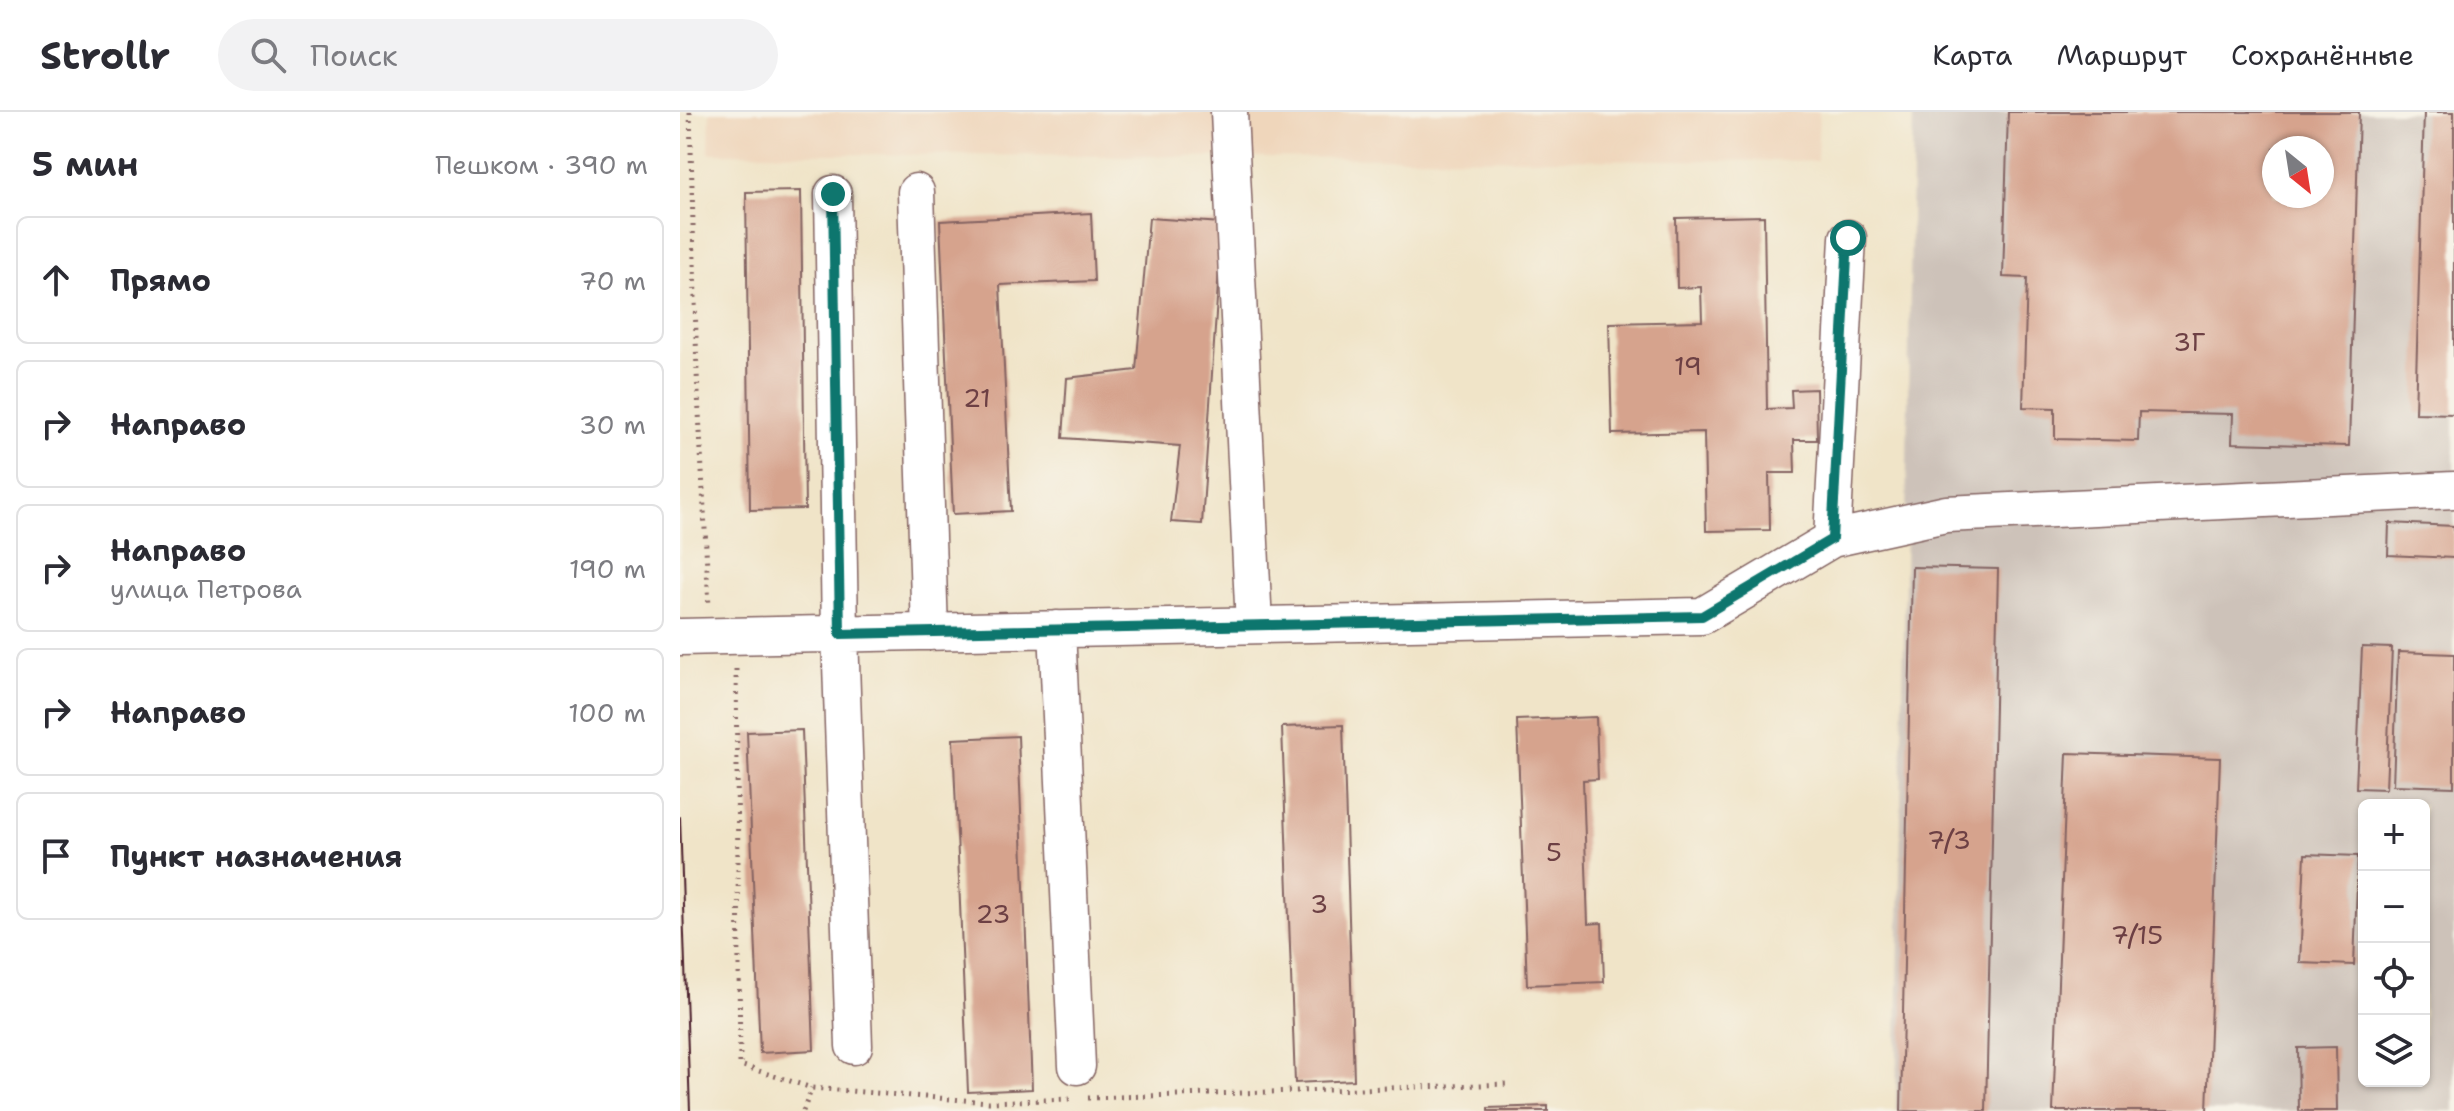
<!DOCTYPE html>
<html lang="ru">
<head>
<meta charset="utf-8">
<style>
	body { margin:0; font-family:"Shantell Sans",sans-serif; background:#f2f2f3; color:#2b2b33 }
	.controls { position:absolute; right:24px; bottom:24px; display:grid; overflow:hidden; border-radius:12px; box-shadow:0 2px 6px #0004 }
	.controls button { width:72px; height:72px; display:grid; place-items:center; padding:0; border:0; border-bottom:2px solid #e1e1e2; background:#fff; color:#2b2b33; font:40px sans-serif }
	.compass { position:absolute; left:1582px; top:24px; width:72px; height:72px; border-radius:50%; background:#fff; box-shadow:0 2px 6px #0004; rotate:150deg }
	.stop { position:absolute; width:24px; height:24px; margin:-18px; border:6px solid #0f766e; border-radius:50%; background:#fff }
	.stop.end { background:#0f766e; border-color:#fff; box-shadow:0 2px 8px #0008 }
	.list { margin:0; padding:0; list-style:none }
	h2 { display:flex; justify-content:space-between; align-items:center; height:104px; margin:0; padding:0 32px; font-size:34px }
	h2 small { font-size:26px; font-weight:400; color:#7c7c81 }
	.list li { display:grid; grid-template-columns:52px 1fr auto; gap:24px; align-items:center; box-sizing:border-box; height:128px; margin:0 16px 16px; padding:0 16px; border:2px solid #e1e1e2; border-radius:12px }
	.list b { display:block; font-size:30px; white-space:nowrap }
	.list p { margin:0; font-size:26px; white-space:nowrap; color:#7c7c81 }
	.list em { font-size:26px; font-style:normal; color:#7c7c81 }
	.icon { flex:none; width:44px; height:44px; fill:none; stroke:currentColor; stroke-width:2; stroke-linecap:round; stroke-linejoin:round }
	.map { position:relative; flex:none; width:1774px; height:999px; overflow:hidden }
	header { display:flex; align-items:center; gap:48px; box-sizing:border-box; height:112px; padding:0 40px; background:#fff; border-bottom:2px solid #e1e1e2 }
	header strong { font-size:38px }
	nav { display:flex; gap:44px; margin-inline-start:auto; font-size:28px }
	.search { width:560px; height:72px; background:#f2f2f3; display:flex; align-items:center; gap:20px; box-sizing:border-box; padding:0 28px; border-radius:44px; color:#7c7c81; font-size:30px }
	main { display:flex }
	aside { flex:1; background:#fff }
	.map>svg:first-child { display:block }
</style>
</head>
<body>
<header>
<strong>Strollr</strong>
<div class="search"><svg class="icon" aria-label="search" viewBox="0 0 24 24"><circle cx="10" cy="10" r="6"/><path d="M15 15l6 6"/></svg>Поиск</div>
<nav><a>Карта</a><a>Маршрут</a><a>Сохранённые</a></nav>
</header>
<main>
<aside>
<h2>5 мин<small>Пешком · 390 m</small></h2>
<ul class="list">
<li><svg class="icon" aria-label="ahead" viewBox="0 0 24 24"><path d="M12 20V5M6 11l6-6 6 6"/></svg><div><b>Прямо</b></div><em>70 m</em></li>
<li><svg class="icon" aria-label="right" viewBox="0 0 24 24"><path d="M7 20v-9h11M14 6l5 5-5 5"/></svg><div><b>Направо</b></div><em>30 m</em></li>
<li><svg class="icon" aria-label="right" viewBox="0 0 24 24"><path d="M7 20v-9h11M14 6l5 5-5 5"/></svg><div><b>Направо</b><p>улица Петрова</p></div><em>190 m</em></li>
<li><svg class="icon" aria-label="right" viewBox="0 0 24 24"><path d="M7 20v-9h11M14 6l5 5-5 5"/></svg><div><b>Направо</b></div><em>100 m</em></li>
<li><svg class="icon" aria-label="arrive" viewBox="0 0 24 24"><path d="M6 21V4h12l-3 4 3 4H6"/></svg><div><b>Пункт назначения</b></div></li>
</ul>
</aside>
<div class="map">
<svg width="1774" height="999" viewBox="0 0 1774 999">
	<rect width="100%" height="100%" fill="#f7f3e8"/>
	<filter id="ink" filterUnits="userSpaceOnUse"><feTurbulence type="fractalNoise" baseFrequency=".0125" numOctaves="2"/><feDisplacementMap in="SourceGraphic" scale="16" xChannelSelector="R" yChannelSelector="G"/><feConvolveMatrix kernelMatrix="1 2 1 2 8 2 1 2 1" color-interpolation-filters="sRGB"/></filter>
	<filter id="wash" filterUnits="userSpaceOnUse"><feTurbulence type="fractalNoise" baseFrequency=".006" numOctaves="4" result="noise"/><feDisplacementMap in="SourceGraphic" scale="32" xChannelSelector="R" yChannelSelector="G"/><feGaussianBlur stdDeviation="1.8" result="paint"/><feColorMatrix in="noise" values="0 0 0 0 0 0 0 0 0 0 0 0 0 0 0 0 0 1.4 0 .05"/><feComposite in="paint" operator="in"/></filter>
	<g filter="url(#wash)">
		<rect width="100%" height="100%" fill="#f0e4c8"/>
		<!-- built -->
		<path fill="#efd6bb" d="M30,0H1139L1137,49L29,41Z"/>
		<!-- industrial -->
		<path fill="#cdc2b9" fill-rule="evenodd" d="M1233,0H1774V999H1216ZM1594,36H1642V84H1594ZM1684,693H1744V969H1684Z"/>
		<g id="blocks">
			<!-- building -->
			<path fill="#d6a38d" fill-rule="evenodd" d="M1328,0H1679L1669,334L1552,331L1553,302L1459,300L1458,329L1375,327V296L1343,295L1347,166L1323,165ZM1594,36H1642V84H1594Z
				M1744,0H1774V302L1735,301Z
				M121,79L125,397L70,398L66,80Z
				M411,101L414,169L320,173L331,399L273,402L260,109Z
				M1084,104L1087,297L1112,296L1111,278L1136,277L1137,328H1114L1115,361H1089L1090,418L1026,419L1024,320L932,322L929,211L1022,209L1021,175L997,176L996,106Z
				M469,106L542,111L522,412L491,410L500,334L383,326L387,266L456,258Z
				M1709,411L1774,414V446L1708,443Z
				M1232,455L1318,457L1306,999H1221Z
				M1682,535L1712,536L1706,677L1676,676Z
				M1718,540L1774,542V675L1713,673Z
				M916,605L918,667L903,668L908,812L922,811L924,870L847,873L837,608Z
				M663,613L674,968L615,971L602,615Z
				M122,618L134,938L80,941L67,620Z
				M338,624L352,977L288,980L273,627Z
				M1387,641L1540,646L1527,999H1373Z
				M1625,742L1678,744L1674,853L1620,851Z
				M1656,935L1657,999H1619L1618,936Z
				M868,994V999H808V996Z"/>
		</g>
	</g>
	<g filter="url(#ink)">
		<use href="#blocks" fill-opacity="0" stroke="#846462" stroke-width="2"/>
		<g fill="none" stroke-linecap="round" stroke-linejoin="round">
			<defs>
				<path id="minor" d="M549,0L574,513
					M236,80L250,520
					M153,82L160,522L174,934
					M1152,427L1168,126
					M377,517L397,954
					M0,525L1022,504L1152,427L1266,402L1774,378"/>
			</defs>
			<!-- minor casing -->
			<use href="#minor" stroke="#846462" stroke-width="39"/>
			<!-- path -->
			<path stroke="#846462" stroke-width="5" stroke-dasharray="2 6" stroke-linecap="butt" d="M10,0L17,261L29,495
				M56,557L60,953L132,976L308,990L390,987
				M408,986L829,972
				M123,999L132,976"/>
			<!-- minor -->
			<use href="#minor" stroke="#fff" stroke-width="36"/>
			<!-- tram -->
			<path stroke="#4a1f2b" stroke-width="2" d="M0,705L10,999"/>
		</g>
	</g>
	<g fill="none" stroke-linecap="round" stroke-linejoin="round" filter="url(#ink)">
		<!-- route -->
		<path stroke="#0f766e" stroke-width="10" d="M153,82L160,522L1022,504L1152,427L1168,126"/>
	</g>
	<g text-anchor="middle" stroke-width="8" stroke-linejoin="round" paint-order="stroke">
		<!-- number labels -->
		<g font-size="26" fill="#6d4044">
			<text x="1509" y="239">3Г</text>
			<text x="1008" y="263">19</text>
			<text x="297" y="295">21</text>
			<text x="1269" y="737">7/3</text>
			<text x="874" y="749">5</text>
			<text x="639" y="801">3</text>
			<text x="313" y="811">23</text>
			<text x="1457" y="832">7/15</text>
		</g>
	</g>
</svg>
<div class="controls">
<button>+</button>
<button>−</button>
<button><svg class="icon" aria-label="locate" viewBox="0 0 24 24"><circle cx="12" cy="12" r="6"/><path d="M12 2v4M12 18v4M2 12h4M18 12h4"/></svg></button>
<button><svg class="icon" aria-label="layers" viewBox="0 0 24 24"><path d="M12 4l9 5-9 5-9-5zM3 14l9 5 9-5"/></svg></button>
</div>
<svg class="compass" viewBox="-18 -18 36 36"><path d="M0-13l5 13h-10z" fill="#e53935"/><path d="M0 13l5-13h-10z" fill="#7c7c81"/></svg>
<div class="stop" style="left:1168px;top:126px"></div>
<div class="stop end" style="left:153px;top:82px"></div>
</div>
</main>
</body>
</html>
